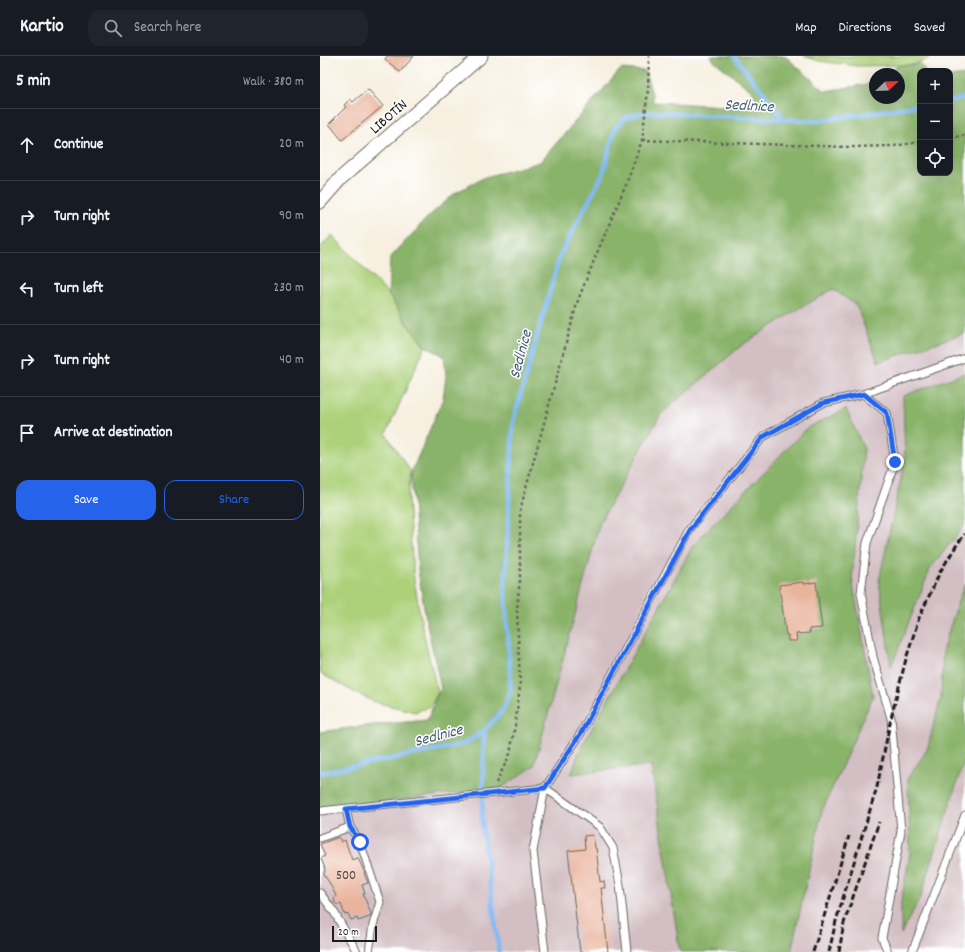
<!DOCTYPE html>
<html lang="en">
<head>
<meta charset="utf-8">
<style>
	body { margin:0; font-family:Dekko,sans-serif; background:#20242c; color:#f1f3f6 }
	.controls { position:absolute; right:12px; top:12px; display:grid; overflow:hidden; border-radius:8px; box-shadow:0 4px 16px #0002 }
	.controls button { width:36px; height:36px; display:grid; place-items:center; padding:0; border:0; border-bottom:1px solid #363941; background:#171b24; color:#f1f3f6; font:20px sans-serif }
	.compass { position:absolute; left:549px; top:12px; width:36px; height:36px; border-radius:50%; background:#171b24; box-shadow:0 4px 16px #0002; rotate:67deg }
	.scale { position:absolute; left:12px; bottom:10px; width:45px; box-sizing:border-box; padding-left:4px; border:2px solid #1c1c1c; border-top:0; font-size:11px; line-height:14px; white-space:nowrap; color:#1c1c1c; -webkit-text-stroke:3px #fff; paint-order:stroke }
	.stop { position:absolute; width:12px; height:12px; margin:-9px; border:3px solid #2563eb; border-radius:50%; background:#fff }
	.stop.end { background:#2563eb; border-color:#fff; box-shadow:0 1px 4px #0008 }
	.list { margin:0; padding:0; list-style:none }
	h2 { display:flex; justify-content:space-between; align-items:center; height:52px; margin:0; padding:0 16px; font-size:17px }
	h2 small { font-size:13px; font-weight:400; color:#9ea1a6 }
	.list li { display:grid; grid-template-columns:26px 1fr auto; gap:12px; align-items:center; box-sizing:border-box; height:72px; padding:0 16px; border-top:1px solid #363941 }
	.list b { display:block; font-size:15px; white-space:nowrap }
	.list em { font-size:13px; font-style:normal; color:#9ea1a6 }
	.actions { display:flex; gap:8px; padding:12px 16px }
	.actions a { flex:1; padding:9px 0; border:1px solid #2563eb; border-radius:12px; text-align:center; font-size:14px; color:#2563eb }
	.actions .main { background:#2563eb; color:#fff }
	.icon { flex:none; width:22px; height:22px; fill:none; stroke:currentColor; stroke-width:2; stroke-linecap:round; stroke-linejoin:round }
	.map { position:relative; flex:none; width:645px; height:896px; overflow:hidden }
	header { display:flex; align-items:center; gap:24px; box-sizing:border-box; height:56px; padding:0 20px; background:#171b24; border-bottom:1px solid #363941 }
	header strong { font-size:19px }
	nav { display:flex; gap:22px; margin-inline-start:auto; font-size:14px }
	.search { width:280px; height:36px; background:#20242c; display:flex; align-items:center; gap:10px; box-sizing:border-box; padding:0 14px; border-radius:12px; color:#9ea1a6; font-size:15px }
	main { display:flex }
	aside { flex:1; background:#171b24 }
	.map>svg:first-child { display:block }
</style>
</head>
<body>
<header>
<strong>Kartio</strong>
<div class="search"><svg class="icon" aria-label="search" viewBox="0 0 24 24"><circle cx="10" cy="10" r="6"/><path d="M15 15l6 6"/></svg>Search here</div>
<nav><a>Map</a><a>Directions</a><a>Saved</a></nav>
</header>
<main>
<aside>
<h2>5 min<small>Walk · 380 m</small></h2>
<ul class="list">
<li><svg class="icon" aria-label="ahead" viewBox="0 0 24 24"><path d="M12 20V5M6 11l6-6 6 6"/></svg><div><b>Continue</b></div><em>20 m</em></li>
<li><svg class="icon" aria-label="right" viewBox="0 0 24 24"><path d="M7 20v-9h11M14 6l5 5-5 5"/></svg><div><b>Turn right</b></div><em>90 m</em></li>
<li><svg class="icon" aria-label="left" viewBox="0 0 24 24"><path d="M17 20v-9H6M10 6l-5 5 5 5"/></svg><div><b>Turn left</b></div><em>230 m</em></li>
<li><svg class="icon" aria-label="right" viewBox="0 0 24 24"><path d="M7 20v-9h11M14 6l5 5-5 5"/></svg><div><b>Turn right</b></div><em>40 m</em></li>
<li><svg class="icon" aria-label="arrive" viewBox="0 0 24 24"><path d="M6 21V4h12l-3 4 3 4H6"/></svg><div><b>Arrive at destination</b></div></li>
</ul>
<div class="actions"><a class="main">Save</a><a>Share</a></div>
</aside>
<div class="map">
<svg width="645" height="896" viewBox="0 0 645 896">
	<rect width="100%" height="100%" fill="#fff"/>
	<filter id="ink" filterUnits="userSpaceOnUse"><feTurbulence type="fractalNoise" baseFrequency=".025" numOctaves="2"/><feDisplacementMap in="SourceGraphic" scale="8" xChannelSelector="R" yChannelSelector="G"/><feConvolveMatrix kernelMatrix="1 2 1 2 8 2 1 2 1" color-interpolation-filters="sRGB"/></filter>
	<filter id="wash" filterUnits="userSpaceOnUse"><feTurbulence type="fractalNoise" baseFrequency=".012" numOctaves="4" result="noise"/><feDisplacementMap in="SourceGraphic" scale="16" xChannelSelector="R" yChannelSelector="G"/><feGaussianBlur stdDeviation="0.9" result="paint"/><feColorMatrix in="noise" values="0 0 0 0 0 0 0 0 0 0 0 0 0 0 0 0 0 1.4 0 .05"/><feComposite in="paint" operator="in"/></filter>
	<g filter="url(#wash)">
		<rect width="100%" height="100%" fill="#f7f0e0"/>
		<!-- industrial -->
		<path fill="#d2bec3" d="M392,204L645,242V896H0V753L214,606Z"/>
		<!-- green -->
		<path fill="#add17a" stroke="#64764b" d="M484,0H615L593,9L537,10L499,5Z
			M12,179L68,238L90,272L105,291L66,378L91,416L88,441L91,488L94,523L101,564L109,601L118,636L111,650L95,656L55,646L34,636L0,617V192Z"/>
		<!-- forest -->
		<path fill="#8ab36a" stroke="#536843" d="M390,0H465L505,35L549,28L555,24V42H579V18H565L580,9H593L599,7L606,15H600V117H630V21L645,19V277L558,306L536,249L513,233L477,254L422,289L341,358L280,466L214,710L181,732L0,753V676L44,670L107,664L114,648V646L121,633L106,564L98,514L91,417L123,343L126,320L124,300L105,290L90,272L68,238L70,202L108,161L135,137L165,121L220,106L301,13L325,15L332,38L333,46L440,52L433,36L392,3Z
			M645,317V469L610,513L571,611L559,525L585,403L583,340Z
			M526,353L544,393L532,523L553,640L502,755L471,896H360L331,709L251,718L260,694L374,488L487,372Z
			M645,528V701L601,840L581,878V846L590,798L588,722L607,694L621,642L623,593L638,546Z"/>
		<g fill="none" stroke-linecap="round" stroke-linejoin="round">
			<!-- stream -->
			<path stroke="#82baf2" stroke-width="4.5" d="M414,0L465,64
				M630,45L645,42
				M164,675L162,768L179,896
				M0,717L144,688L164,675L183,654L191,634L185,531L193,366L240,199L283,118L295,72L307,61L326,56L498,65L600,49"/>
		</g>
		<g id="blocks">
			<!-- building -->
			<path fill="#e9b39c" d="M67,0H94L80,16L65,3Z
				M48,33L63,50L22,84L9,68L26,51L24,49L30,43L33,46Z
				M484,526V528L496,526L502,572L489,573L490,577L476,578L477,585H468V579H466L459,529Z
				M273,779L275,792H276L280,826L284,825L285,832H281L288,896H260L248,795L265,793L264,780Z
				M19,781L21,786L25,784L32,804L38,802L45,817H44L48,827L42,829L45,838H43L52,860L38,865L37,862L31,864L28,858L25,859L21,848L18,849L15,847L14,843L16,840L9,826L6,822L4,818L5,813L1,802L5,800L0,788Z"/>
		</g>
	</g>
	<g filter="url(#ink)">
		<use href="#blocks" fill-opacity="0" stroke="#696661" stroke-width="1"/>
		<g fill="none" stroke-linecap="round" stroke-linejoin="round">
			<defs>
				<path id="lane" d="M543,338L645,302
					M26,753L30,771L40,786L60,846L53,869L49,896
					M0,755L225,732L261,677L369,474L443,381L503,347L543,338L567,357L575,406L547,487L541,537L553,601L571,662L581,775L562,882L568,896
					M0,782L30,771
					M0,837L14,856L37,896
					M225,896L213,795L225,732L280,771L293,792L300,829L307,896
					M592,896L645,759"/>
				<path id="street" d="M0,146L21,122L161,0"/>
			</defs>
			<!-- lane casing -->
			<use href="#lane" stroke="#696661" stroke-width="9"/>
			<!-- street casing -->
			<use href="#street" stroke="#696661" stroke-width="15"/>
			<!-- path -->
			<path stroke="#696661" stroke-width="2.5" stroke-dasharray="3 3" stroke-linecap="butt" d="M630,82L645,79
				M322,84L530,91L573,90L600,86
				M176,727L190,698L195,670L200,630L197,553L200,523V454L258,244L277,197L306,129L322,84L328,34L329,0"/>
			<!-- lane -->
			<use href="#lane" stroke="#fff" stroke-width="7"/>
			<!-- street -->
			<use href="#street" stroke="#fff" stroke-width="13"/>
			<!-- rail -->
			<path stroke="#1c1c1c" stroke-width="3" stroke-dasharray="6 3" stroke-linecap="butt" d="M493,896L529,780
				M509,896L516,865L557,731L571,662L586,603L599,562L620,516L638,487L645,478
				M519,896L524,867L559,766"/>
		</g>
	</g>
	<g fill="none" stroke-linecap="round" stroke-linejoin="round" filter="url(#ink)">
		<!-- route -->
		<path stroke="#2563eb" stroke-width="5" d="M40,786L30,771L26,753L225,732L261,677L370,474L443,381L503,347L544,338L567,357L575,406"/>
	</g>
	<g text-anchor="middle" stroke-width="3" stroke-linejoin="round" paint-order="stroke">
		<!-- number labels -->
		<g font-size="13" fill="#4f423c">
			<text x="26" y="823">500</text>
		</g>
		<!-- street labels -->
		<g font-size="15" fill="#1c1c1c" stroke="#fff">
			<text transform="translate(68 60) rotate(-41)" y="5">LIBOTÍN</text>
		</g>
		<!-- water labels -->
		<g font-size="16" font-style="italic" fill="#455b72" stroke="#fff">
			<text transform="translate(429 48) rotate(3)" y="6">Sedlnice</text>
			<text transform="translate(199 298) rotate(-75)" y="6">Sedlnice</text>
			<text transform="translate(118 678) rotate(-15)" y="6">Sedlnice</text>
		</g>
	</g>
</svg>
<div class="controls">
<button>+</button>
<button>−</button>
<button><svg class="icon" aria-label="locate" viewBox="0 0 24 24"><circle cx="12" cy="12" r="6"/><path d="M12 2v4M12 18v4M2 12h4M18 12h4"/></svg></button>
</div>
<svg class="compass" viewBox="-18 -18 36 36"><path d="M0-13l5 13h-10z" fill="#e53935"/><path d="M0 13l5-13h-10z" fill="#9ea1a6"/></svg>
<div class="scale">20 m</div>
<div class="stop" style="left:40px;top:786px"></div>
<div class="stop end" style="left:575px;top:406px"></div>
</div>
</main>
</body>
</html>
